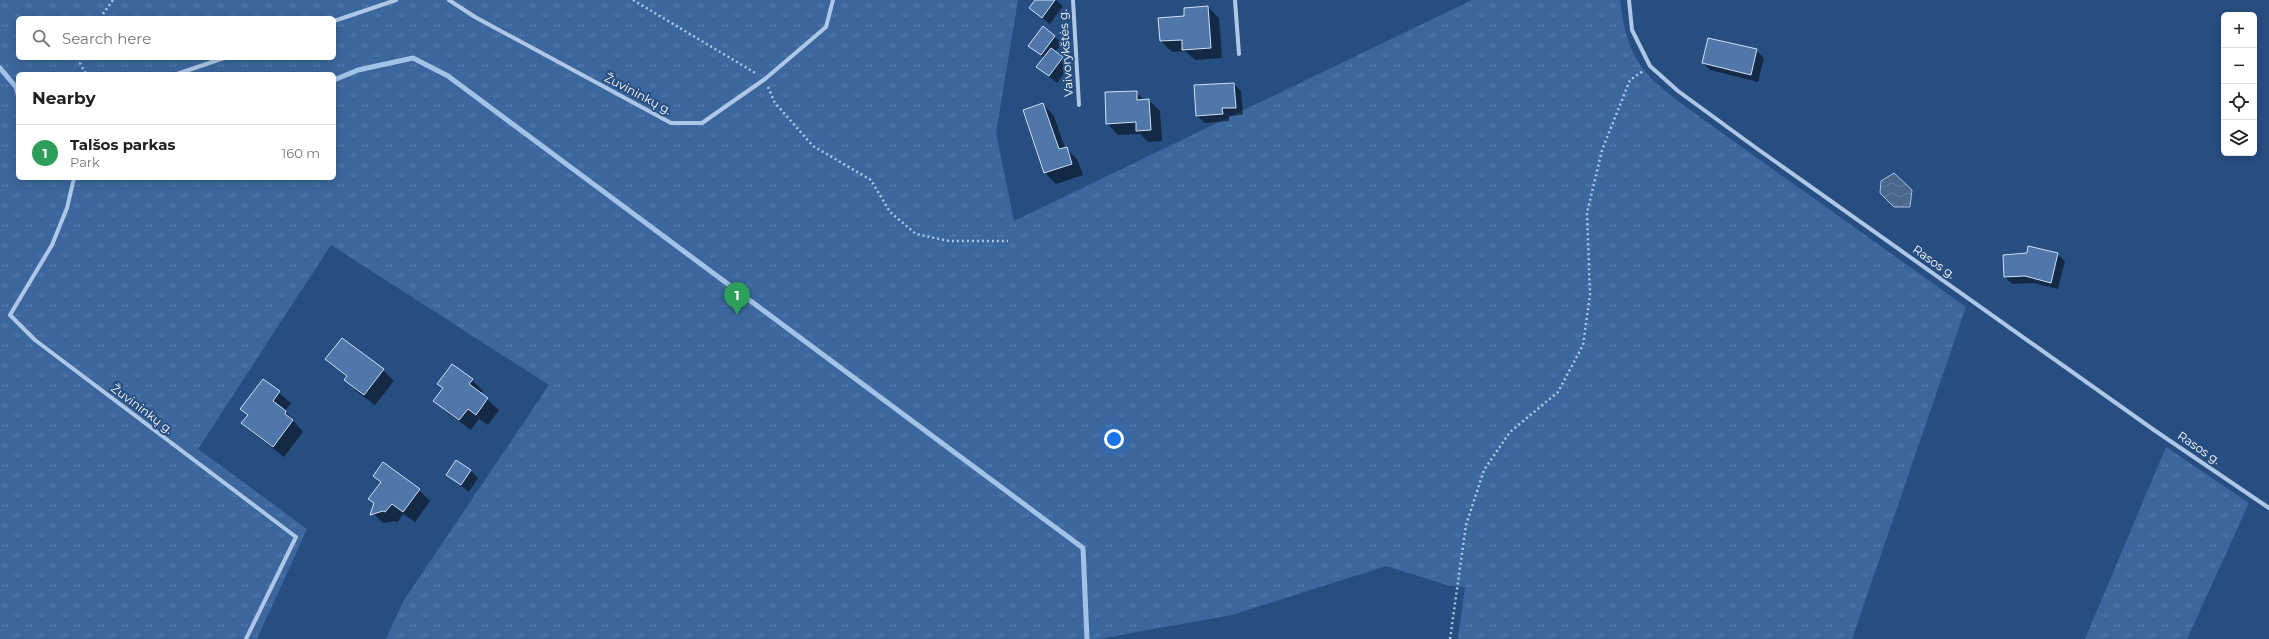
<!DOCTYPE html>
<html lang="en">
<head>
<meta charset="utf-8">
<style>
	body { margin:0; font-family:Montserrat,sans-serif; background:#f6f6f6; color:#202124 }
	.controls { position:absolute; right:12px; top:12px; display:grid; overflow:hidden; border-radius:6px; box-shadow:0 2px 10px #0003 }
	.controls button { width:36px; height:36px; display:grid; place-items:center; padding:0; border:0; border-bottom:1px solid #e0e0e0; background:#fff; color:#202124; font:20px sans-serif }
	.you { position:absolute; left:1114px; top:439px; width:14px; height:14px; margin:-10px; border:3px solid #fff; border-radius:50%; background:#1a73e8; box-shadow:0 0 0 6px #1a73e833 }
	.badge { display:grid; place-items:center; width:26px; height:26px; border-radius:50%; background:#7d6e48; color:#fff; font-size:13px; font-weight:700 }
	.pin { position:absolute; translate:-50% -33px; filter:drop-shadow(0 1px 2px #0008) }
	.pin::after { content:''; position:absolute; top:21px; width:14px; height:12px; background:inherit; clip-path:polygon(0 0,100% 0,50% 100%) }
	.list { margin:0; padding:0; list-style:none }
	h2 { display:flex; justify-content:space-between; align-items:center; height:52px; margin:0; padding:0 16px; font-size:17px }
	h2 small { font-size:13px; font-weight:400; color:#757577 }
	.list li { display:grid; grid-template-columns:26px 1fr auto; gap:12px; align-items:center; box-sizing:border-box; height:56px; padding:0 16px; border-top:1px solid #e0e0e0 }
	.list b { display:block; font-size:15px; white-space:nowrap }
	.list p { margin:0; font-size:13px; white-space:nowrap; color:#757577 }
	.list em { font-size:13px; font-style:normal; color:#757577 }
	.icon { flex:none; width:22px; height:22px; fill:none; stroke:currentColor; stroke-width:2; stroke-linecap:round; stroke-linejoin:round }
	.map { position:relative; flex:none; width:2269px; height:639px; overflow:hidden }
	.search { position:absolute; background:#fff; box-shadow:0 2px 10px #0003; left:16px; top:16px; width:320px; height:44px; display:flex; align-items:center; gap:10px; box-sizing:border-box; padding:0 14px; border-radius:6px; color:#757577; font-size:15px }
	.panel { position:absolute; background:#fff; box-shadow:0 2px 10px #0003; left:16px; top:72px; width:320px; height:108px; border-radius:6px }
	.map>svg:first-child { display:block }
</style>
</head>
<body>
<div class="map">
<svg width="2269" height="639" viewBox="0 0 2269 639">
	<defs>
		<pattern id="grass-tufts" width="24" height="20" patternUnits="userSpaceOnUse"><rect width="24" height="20" fill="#3b679e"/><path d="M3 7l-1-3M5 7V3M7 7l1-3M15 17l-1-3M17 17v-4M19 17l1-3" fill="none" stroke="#587ead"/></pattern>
		<pattern id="water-waves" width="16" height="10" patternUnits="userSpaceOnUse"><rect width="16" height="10" fill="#4b678b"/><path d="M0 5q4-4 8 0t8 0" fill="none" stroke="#667e9c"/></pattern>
	</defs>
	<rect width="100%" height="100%" fill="#274e81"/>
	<!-- grass -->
	<path fill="url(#grass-tufts)" fill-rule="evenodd" d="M0,0H1018L996,133L1014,221L1472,0H1620C1623,25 1628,50 1644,70C1653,82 1667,92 1679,102L1966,307L1852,639H1458L1465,587L1450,586L1386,566L1232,615L1098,639H386L404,600L549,385L331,245L198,449L307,529L257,639H0ZM18,18H334V58H18ZM18,74H334V178H18Z
		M2166,447L2249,503L2187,639H2085Z"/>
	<!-- water -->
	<path fill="url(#water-waves)" stroke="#a3c2e7" d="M1894,173L1912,190L1910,207H1894L1880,193L1881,181Z"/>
	<!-- shadow -->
	<path fill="#0007" d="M1036,0H1056L1063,6L1050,24L1030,8Z
		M1208,7L1219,18L1222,58L1195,60L1185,51L1172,52L1161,41L1185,17Z
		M1054,36L1062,44L1055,52L1070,65L1057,83L1038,67L1044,58L1029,46Z
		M1756,50L1764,58L1758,82L1710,70L1703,63Z
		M1234,84L1241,91L1243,115L1229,116V121L1205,123L1197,116Z
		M1136,92L1144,100H1149L1160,111L1162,141L1148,142L1140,134L1118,135L1107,123Z
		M1043,104L1054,116L1065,148L1077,159L1083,175L1056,184L1045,173Z
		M2057,254L2065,261L2058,289L2033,283L2012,284L2005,277L2004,256Z
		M327,359L383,370L394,381L375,405L356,391L345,379L347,377Z
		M263,380L291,403L285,411L303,432L284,457L254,434L242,423L248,416L242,409Z
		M472,380L483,391L481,394L499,410L488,425L479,419L471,430L446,412L435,401L443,389L439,384Z
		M470,470L478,478L469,492L447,475Z
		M374,476L419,490L430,501L415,522L403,514L397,523L395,521L383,523L372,512L375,504L370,499L381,483Z"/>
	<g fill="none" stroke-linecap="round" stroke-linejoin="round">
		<!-- stream -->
		<path stroke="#a3c2e7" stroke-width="5" d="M0,68L16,87L18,94
			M334,80L358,70L413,58L448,76L1083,548L1087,639"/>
	</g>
	<!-- building -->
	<path fill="#4f77a9" stroke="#d1e1f5" d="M1035,0H1055L1042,18L1029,8Z
		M1208,6L1211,48L1182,50V40L1160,41L1158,18L1184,16V8Z
		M1043,26L1055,36L1041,55L1028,46Z
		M1708,38L1757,49L1751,75L1702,63Z
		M1051,48L1063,57L1049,76L1036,67Z
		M1234,83L1236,108H1222L1223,114L1196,116L1194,85Z
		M1137,91V100L1149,99L1151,130L1136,131V122L1106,124L1105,92Z
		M1043,103L1059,149L1067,147L1072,164L1044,173L1023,110Z
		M2028,246L2058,253L2051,283L2025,276L2004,277L2003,255L2027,253Z
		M342,338L384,369L364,395L344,380L347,376L325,359Z
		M452,364L473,379L469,384L488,398L476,415L468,409L459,420L433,401L443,388L437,384Z
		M263,379L280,391L273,401L286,411L285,414L293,420L273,447L241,423L248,415L240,409Z
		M456,460L471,470L461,485L446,475Z
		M383,462L420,489L403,512L392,504L385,512L383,511L370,515L374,503L368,499L381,482L373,476Z"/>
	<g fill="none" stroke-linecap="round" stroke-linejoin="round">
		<!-- path -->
		<path stroke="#aec7e6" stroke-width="2.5" stroke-dasharray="2 3" stroke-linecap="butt" d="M633,0L757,74
			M100,18L113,0
			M82,58L80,63L86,74
			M768,87L775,103L813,146L871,180L890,212L916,234L949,241H1008
			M1450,639L1466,525L1484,470L1510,432L1558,392L1583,345L1590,295L1587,213L1602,150L1630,80L1643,71"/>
		<!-- minor -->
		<path stroke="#aec7e6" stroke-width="4" d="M449,0L475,17L671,123H702L765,79L826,27L833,0
			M1073,0L1079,105
			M1235,0L1239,54
			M1629,0L1632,30L1650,66L1678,91L1752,145L2154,430L2269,508
			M334,21L396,0
			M177,74L224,58
			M74,178L67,208L52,245L10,315L35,340L296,537L246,639"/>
	</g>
	<g text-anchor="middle" stroke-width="4" stroke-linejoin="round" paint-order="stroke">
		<!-- street labels -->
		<g font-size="12" fill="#fff" stroke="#274e81">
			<text transform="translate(1066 53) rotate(-94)" y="4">Vaivorykštės g.</text>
			<text transform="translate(638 94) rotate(28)" y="4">Žuvininkų g.</text>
			<text transform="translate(1934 262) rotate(35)" y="4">Rasos g.</text>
			<text transform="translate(142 409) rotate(37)" y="4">Žuvininkų g.</text>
			<text transform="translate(2199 448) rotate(34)" y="4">Rasos g.</text>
		</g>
	</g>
</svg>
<div class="controls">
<button>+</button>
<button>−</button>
<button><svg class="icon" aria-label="locate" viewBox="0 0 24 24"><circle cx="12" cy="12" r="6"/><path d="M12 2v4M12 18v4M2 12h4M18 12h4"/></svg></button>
<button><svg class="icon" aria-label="layers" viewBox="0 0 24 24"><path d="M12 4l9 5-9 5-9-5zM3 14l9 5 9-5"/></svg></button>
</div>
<div class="you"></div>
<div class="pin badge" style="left:737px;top:315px;background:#2e9e5b">1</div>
<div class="search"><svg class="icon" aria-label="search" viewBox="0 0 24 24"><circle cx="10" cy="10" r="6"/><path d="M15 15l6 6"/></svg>Search here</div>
<section class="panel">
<h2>Nearby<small></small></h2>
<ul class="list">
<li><span class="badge" style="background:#2e9e5b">1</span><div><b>Talšos parkas</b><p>Park</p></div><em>160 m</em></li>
</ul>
</section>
</div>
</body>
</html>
